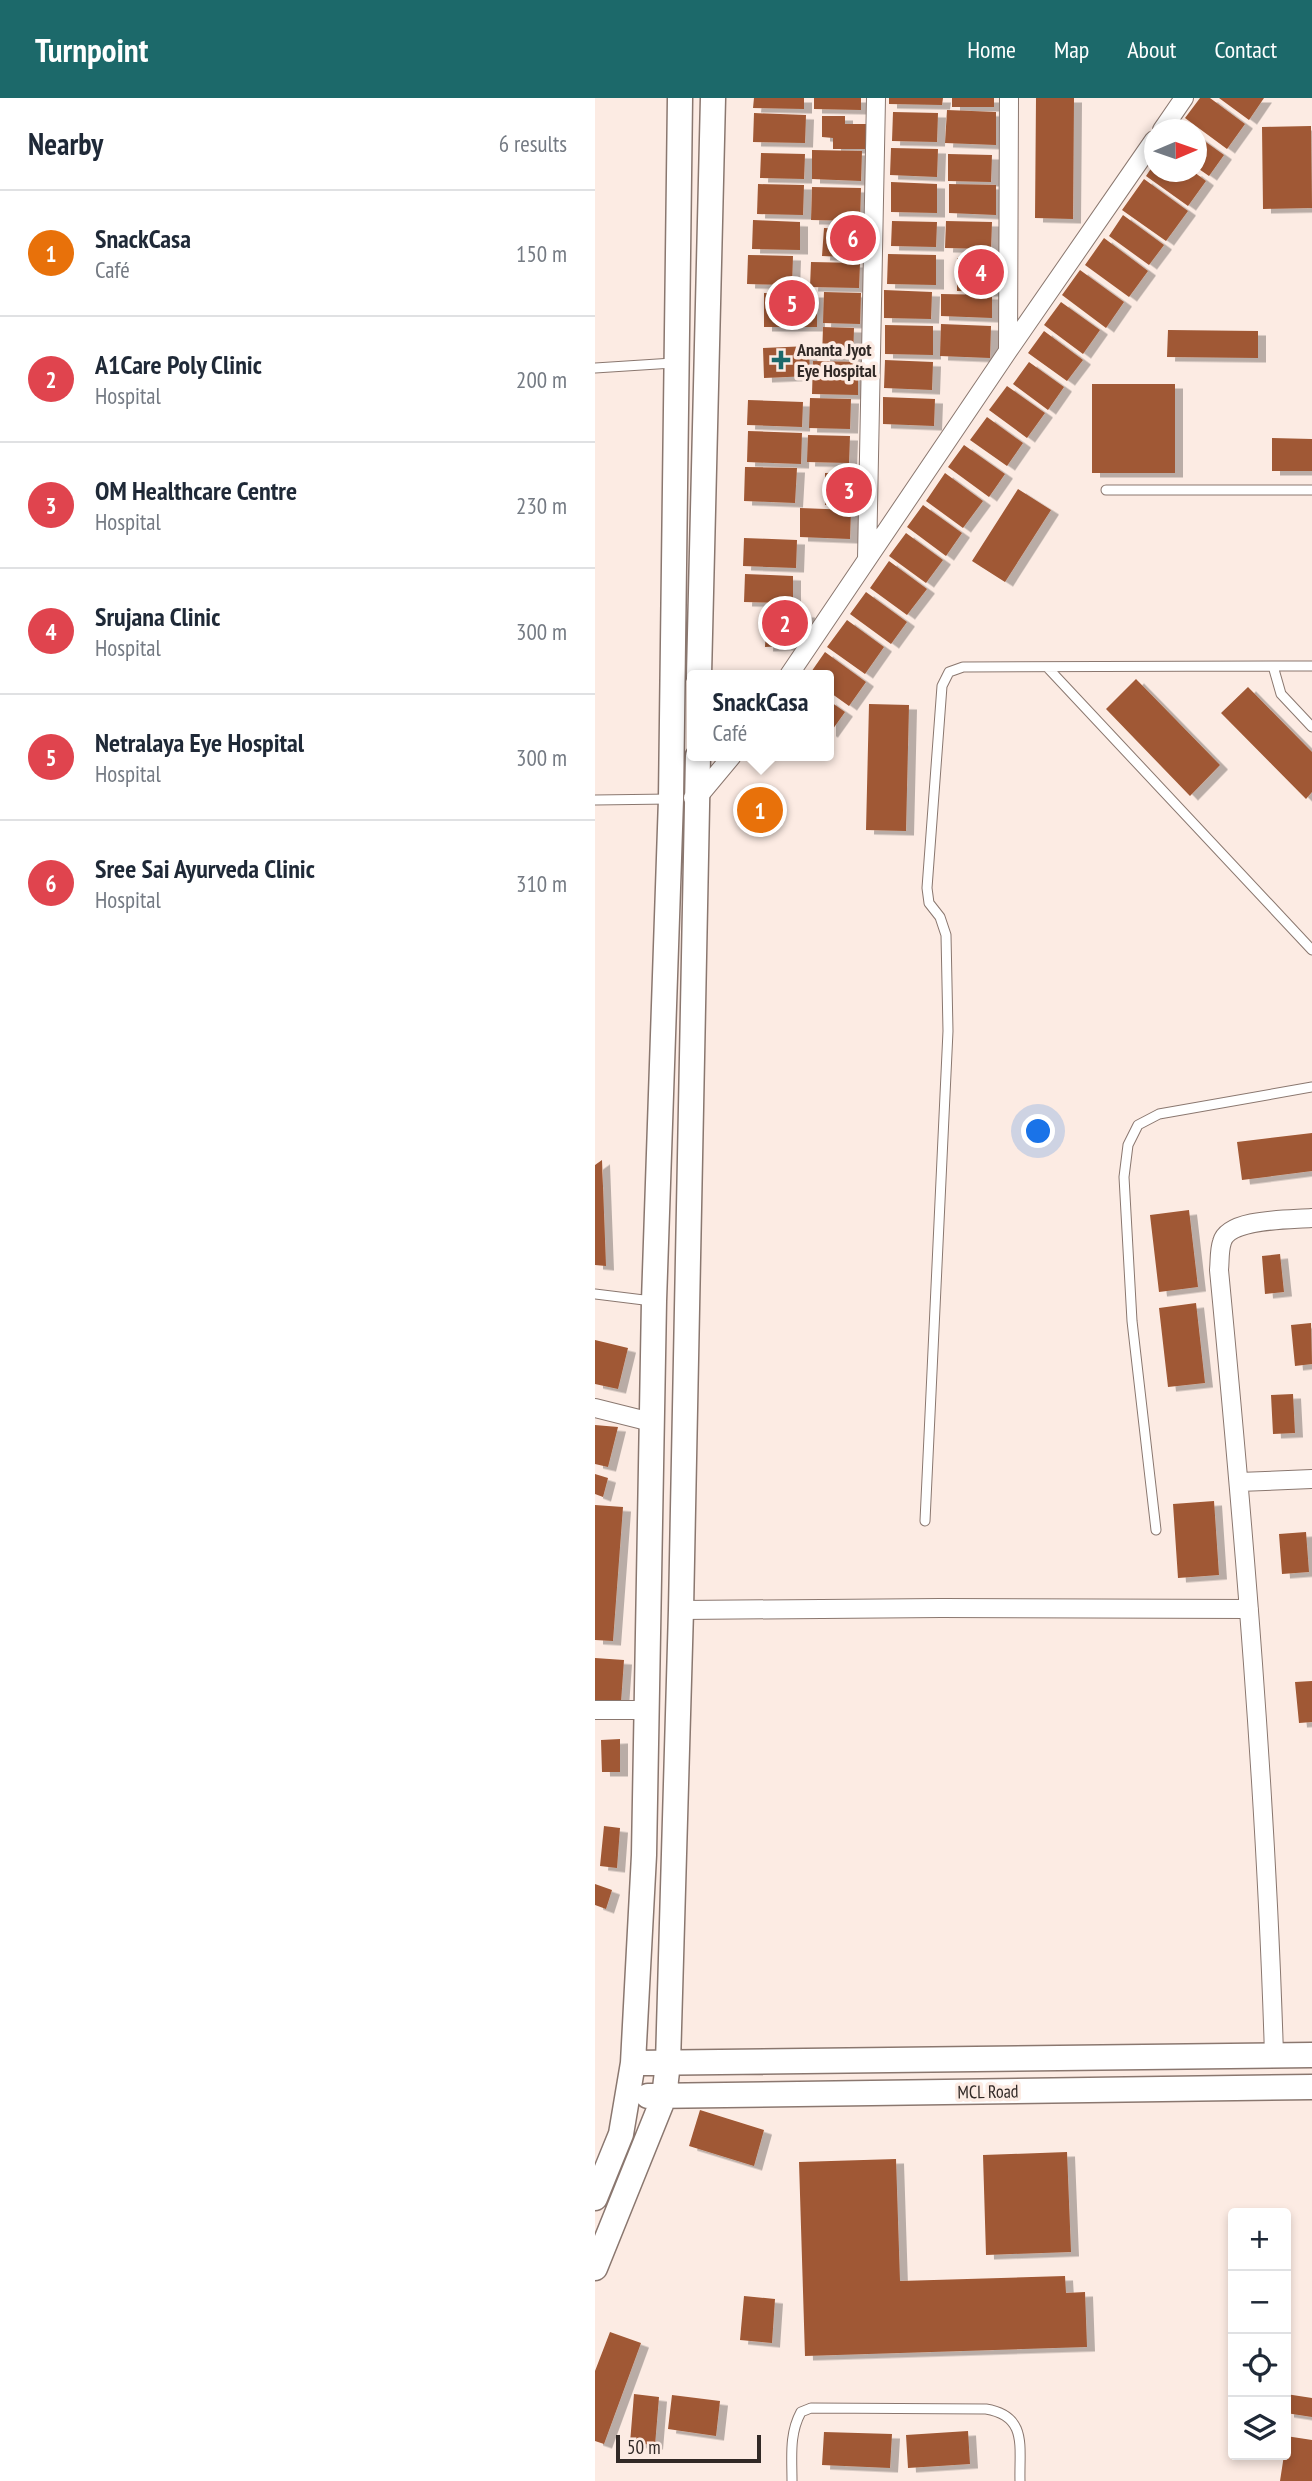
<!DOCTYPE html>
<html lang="en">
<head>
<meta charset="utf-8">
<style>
	body { margin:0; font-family:"PT Sans Narrow",sans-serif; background:#f2f2f3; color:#1f2937 }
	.controls { position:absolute; right:21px; bottom:21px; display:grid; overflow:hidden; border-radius:7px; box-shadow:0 4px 10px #0003 }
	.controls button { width:63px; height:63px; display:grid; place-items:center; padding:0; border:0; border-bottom:2px solid #e0e1e3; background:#fff; color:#1f2937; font:35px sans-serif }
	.compass { position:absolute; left:549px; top:21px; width:63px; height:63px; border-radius:50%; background:#fff; box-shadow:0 4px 10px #0003; rotate:88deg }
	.scale { position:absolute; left:21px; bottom:18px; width:145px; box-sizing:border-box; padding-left:7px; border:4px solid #312926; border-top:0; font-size:19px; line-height:24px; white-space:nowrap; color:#312926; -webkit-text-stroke:5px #fcebe3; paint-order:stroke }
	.you { position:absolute; left:444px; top:1034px; width:24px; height:24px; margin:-18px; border:5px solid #fff; border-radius:50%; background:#1a73e8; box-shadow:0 0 0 10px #1a73e833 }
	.badge { display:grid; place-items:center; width:46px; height:46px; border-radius:50%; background:#1c696a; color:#fff; font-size:23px; font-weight:700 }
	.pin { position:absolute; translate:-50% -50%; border:4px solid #fff; box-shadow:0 2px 7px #0006 }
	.popup { position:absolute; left:92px; top:572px; width:147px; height:91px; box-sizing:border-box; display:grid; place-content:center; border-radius:7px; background:#fff; filter:drop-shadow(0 2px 5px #0005); font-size:23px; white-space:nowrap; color:#747a83 }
	.popup b { font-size:26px; color:#1f2937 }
	.popup::after { content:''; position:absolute; left:50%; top:100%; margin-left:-14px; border:14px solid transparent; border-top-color:#fff }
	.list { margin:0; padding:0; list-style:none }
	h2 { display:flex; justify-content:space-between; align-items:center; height:91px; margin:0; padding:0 28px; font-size:30px }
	h2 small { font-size:23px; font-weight:400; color:#747a83 }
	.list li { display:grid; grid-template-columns:46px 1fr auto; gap:21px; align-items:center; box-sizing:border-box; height:126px; padding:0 28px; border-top:2px solid #e0e1e3 }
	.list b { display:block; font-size:26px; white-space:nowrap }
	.list p { margin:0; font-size:23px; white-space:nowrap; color:#747a83 }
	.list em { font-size:23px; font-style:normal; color:#747a83 }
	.icon { flex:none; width:38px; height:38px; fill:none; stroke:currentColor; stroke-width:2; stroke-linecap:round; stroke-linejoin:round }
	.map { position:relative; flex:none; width:717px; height:2383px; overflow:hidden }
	header { display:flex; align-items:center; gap:42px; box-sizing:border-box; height:98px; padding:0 35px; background:#1c696a; color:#fff }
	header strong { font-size:33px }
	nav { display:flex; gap:38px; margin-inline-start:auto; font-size:24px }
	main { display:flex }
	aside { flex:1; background:#fff }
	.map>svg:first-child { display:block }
</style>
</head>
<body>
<header>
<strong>Turnpoint</strong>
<nav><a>Home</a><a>Map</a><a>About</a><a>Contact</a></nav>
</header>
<main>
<aside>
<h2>Nearby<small>6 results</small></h2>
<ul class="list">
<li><span class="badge" style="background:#e8710a">1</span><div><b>SnackCasa</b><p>Café</p></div><em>150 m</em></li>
<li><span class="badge" style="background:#e0444e">2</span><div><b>A1Care Poly Clinic</b><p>Hospital</p></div><em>200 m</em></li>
<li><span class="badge" style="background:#e0444e">3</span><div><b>OM Healthcare Centre</b><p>Hospital</p></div><em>230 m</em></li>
<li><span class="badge" style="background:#e0444e">4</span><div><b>Srujana Clinic</b><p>Hospital</p></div><em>300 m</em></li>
<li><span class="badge" style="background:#e0444e">5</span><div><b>Netralaya Eye Hospital</b><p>Hospital</p></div><em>300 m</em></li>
<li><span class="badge" style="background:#e0444e">6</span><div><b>Sree Sai Ayurveda Clinic</b><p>Hospital</p></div><em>310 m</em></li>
</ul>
</aside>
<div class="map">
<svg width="717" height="2383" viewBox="0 0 717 2383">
	<defs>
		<filter id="shadow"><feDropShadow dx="8" dy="4.5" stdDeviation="0" flood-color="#0004"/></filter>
	</defs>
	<rect width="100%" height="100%" fill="#fcebe3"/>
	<!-- building -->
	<path fill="#a05834" filter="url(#shadow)" d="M159,0H209V11L158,10Z
		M219,0H266V12L219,11Z
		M294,0H348L347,7L294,6Z
		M357,0H399V9H357Z
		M441,0H479L478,121L440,120Z
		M605,0H615L650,26L632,51L590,20Z
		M624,0H669L654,22Z
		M352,12L401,14V47L350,45Z
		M298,14L343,15L342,44L297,43Z
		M159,15L211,17L210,45L158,44Z
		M227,18H250V26H274V51H238V40L227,39Z
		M716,28L717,110L668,111L667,29Z
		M601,37L629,57L614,78L601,69Z
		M296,50L343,51L342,79L295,77Z
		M217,52L267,53L266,83L217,81Z
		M166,55L210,56L209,81L165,80Z
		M353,56L397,57L396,84L353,83Z
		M559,66V74H599L611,83L593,108L551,78Z
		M549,81L593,113L571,143L527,112Z
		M296,84L342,86V115L296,114Z
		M163,86L209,87L208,117L162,116Z
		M354,86L401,87V117L354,115Z
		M217,89L266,90L265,123L216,122Z
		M528,117L569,147L554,167L514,138Z
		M158,122L205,124V152L157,151Z
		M297,123L342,124L341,149L296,148Z
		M351,123L397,124L396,151L350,150Z
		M229,130L272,132L270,160L227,158Z
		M509,140L553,173L534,199L490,167Z
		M293,156L341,157V187L292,186Z
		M153,157L198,158L197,187L152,186Z
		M362,160L397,162L398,194L362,193Z
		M216,164L265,165L264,190L215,189Z
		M485,172L529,204L511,230L467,197Z
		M289,192L337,194L336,221L289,220Z
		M229,194L266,195L265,226L228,225Z
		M169,195H222V229H169Z
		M346,196L397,197V220L346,218Z
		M466,204L505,232L488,256L449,227Z
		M346,226L396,228L395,260L345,258Z
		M290,227L338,228V257L290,256Z
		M228,229L259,230L258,261L227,260Z
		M573,232L663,233V260L572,259Z
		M449,233L488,262L472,283L433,255Z
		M214,248L215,278L169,280L168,250Z
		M290,262L338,264L337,292L289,290Z
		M218,263L263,264V297L217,296Z
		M434,264L469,289L453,312L418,286Z
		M497,286H580V375H497Z
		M412,288L450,315L432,340L394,312Z
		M288,299L340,301L339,328L288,326Z
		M215,300L256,301L255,331L214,330Z
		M153,302L208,304L207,329L152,327Z
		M392,319L428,345L412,368L375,342Z
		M153,333L207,335L206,366L152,364Z
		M213,337L255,338L254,365L212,364Z
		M677,340L717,341V373H677Z
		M369,347L410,376L394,399L353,369Z
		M150,369L202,370L200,405L149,403Z
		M270,374L271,406L230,407V375Z
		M350,375L388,403L368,430L331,403Z
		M423,391L456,412L410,484L377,463Z
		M328,407L367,435L351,458L312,429Z
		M205,410L256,412L255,441L205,439Z
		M311,435L348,462L331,485L294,458Z
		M149,440L202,442L201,470L148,468Z
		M294,463L332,491L312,517L275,490Z
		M150,476L198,478V505L149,504Z
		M271,494L312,524L296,546L255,516Z
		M172,513L212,515L208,547L170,549Z
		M252,522L289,549L270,576L232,549Z
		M230,554L271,584L254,608L233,593V577H214Z
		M541,581L625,667L595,698L511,611Z
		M653,589L717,654V694L711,701L626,615Z
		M233,602L250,614L235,635L233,634Z
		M274,606L314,607L311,733L271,732Z
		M717,1035V1073L647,1082L642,1044Z
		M7,1062L11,1168L0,1167V1067Z
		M594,1112L603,1189L564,1194L555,1117Z
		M685,1156L689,1194L670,1196L667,1158Z
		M601,1205L610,1285L573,1289L564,1210Z
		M716,1225L717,1266L700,1268L696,1227Z
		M0,1242L33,1250L23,1291L0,1286Z
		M698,1296L700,1335L678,1336L676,1297Z
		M0,1327L23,1329L13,1369L0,1366Z
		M0,1376L13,1380L8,1399L0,1396Z
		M619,1403L624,1477L583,1480L578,1406Z
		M0,1407L28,1409L18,1543L0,1542Z
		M711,1434L714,1474L687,1476L684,1436Z
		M0,1560L29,1562L26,1604L0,1603Z
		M717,1583V1624L704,1625L700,1584Z
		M25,1641V1674H7L6,1642Z
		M9,1728L25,1730L22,1770L5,1768Z
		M0,1786L17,1792L11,1811L0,1807Z
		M105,2012L169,2032L159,2068L94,2048Z
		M472,2054L476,2154L391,2157L388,2057Z
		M301,2061L305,2183L470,2178L471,2195L490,2194L492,2249L210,2258L204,2064Z
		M149,2198L180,2201L177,2245L145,2242Z
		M15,2234L46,2245L9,2346L0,2343V2273Z
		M39,2296L64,2299L60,2347L35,2345Z
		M691,2296L717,2300V2319L691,2315Z
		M77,2297L125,2303L121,2338L73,2331Z
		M373,2333L375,2366L313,2370L311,2337Z
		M229,2334L297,2336L295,2370L227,2367Z
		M691,2338L717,2342V2383H685L689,2357H691Z"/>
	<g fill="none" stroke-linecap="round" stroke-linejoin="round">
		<defs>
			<path id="lane" d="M0,270L78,265
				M511,392H717
				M678,568L686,596L717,629
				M452,569L717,852
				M0,702L75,701
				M0,1196L57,1203
				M330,1423L353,933L351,837L345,819L334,805L332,790L347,588L354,574L368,569L717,568
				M561,1432L537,1223L529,1079L533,1047L543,1027L564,1016L717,989
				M197,2383C197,2359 194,2336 206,2314L216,2310L391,2311C433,2318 424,2349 425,2383"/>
			<path id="street" d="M567,32L589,0
				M413,253L414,0
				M272,461L281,0
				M194,577L413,253L559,42
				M98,700H102L137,658
				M0,1310L56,1324
				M644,1384L717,1381
				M86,1512L346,1510L654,1511
				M0,1612H50
				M679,1957C671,1695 649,1433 624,1172C625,1163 624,1153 627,1144C633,1120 695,1122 717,1120"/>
			<path id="secondary" d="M104,577L118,0
				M38,1965L717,1957
				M53,1998L717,1989
				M0,2100L26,2036L38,1965L49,1757L59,1203L76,701L85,0
				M0,2170L69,1999L73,1965L86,1512L103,658"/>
		</defs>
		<!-- lane casing -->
		<use href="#lane" stroke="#8a776f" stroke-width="11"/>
		<!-- street casing -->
		<use href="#street" stroke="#8a776f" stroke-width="20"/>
		<!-- secondary casing -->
		<use href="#secondary" stroke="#8a776f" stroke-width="27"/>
		<!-- lane -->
		<use href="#lane" stroke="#fff" stroke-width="9"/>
		<!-- street -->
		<use href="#street" stroke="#fff" stroke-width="18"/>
		<!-- secondary -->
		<use href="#secondary" stroke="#fff" stroke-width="24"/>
	</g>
	<!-- markers -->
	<path fill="#1c696a" stroke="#fcebe3" stroke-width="2.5" d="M182.5 251.5h7v7h7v7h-7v7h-7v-7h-7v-7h7z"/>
	<g text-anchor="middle" stroke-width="7" stroke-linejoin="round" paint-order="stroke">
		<!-- poi labels -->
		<g font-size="18" font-weight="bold" fill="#312926" stroke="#fcebe3" text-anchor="start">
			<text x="202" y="258">Ananta Jyot<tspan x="202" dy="21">Eye Hospital</tspan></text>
		</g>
		<!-- street labels -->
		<g font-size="18" fill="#312926" stroke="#fcebe3">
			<text transform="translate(393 1994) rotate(-1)" y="6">MCL Road</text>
		</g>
	</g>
</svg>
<div class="controls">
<button>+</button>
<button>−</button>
<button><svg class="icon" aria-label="locate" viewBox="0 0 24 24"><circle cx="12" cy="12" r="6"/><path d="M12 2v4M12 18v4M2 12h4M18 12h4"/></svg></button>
<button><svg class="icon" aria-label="layers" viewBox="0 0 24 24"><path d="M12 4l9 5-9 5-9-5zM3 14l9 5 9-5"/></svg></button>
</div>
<svg class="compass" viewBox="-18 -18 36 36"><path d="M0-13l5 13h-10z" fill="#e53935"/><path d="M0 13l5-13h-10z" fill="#747a83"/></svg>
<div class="scale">50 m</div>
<div class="you"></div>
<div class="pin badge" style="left:165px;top:712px;background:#e8710a">1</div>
<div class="popup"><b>SnackCasa</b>Café</div>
<div class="pin badge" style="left:190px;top:525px;background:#e0444e">2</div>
<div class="pin badge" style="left:254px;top:392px;background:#e0444e">3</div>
<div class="pin badge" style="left:386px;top:174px;background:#e0444e">4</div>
<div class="pin badge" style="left:197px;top:205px;background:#e0444e">5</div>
<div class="pin badge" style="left:258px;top:140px;background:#e0444e">6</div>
</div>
</main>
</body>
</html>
